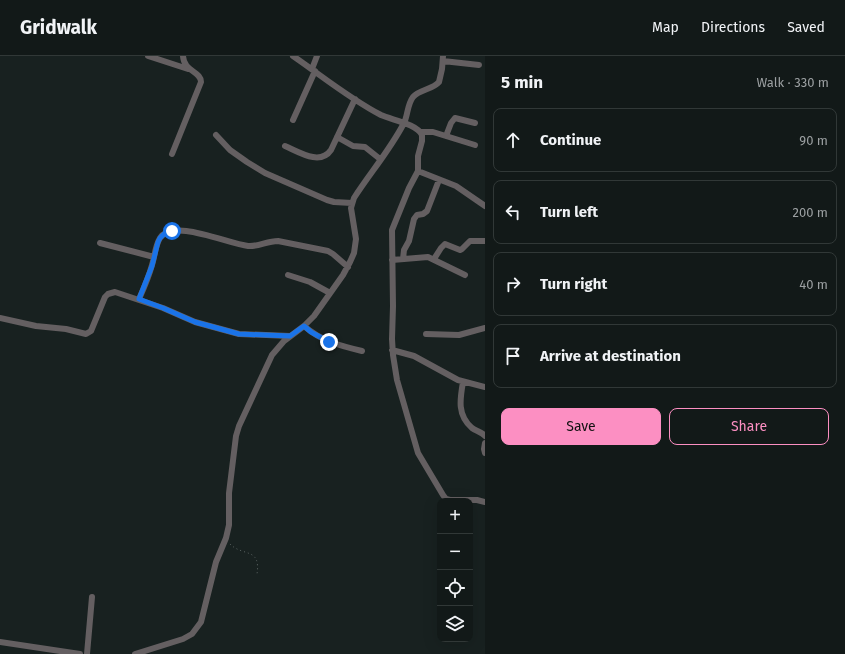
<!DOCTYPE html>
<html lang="en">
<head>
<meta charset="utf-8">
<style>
	body { margin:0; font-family:"Fira Sans",sans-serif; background:#1b2221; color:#f1f3f6 }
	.controls { position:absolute; right:12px; bottom:12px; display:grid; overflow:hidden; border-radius:8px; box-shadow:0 4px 16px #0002 }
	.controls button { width:36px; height:36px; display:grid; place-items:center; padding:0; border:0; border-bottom:1px solid #313837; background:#121918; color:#f1f3f6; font:20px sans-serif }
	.stop { position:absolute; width:12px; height:12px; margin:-9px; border:3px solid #1a73e8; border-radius:50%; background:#fff }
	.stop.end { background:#1a73e8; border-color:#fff; box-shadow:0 1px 4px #0008 }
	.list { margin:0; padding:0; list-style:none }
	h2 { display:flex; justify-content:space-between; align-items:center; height:52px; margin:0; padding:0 16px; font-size:17px }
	h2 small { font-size:13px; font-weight:400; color:#9ca0a2 }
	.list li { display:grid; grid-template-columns:26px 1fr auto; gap:12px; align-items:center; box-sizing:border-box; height:64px; margin:0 8px 8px; padding:0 8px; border:1px solid #313837; border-radius:8px }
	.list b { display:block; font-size:15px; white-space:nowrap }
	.list em { font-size:13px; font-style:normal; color:#9ca0a2 }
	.actions { display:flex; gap:8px; padding:12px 16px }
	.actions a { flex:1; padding:9px 0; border:1px solid #fc8fc2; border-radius:8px; text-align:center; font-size:14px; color:#fc8fc2 }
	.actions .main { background:#fc8fc2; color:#111 }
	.icon { flex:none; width:22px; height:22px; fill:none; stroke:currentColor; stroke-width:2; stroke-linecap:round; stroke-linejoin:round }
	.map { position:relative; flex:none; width:485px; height:598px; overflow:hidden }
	header { display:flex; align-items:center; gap:24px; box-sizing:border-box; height:56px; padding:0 20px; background:#121918; border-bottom:1px solid #313837 }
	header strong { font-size:19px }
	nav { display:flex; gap:22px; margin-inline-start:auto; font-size:14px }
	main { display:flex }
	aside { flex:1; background:#121918 }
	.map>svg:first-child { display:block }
</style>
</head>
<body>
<header>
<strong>Gridwalk</strong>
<nav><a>Map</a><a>Directions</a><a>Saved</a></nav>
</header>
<main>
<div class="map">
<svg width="485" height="598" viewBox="0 0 485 598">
	<rect width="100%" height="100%" fill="#182120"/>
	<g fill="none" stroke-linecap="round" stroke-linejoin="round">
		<!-- path -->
		<path stroke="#5c6463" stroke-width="1" stroke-dasharray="1 3" stroke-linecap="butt" d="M230,488C243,501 261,491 257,518"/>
		<!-- minor -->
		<path stroke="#645f61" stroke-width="6" d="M148,0L188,13
			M293,0C322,20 350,43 381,59C392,64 417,68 422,79V85L418,100V115L409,132L392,174L393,250L392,283L393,299L397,324L418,397L443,439L446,443L450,444H477L485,446
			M443,5L479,9
			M312,13L317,0
			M293,64L315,15
			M421,76H433L475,89
			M216,79L230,94L247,106L265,117L327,144L334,146L352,147
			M446,80L451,67L455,62L475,67
			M337,81L353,90L365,91L380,103
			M285,90C299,96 320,110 331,94L355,43
			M172,98L201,26C201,15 184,16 183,0
			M418,115L456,130L485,150
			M100,187L154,201
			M403,203L404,194L409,185L414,163L417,159L423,158L427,155L439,124
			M434,203L441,192L445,188L460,194L462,193L470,185H485
			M392,204L428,201L465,219
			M288,219L310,226L330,237
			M139,243C144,232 149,220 152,209C155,200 155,190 160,182C173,162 228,188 248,190C258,191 267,185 278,185L328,195L333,198L348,211
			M0,262L36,270L66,273L86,278L91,275L105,241L108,238L115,236L163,252L195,266L239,278L290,280
			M304,270C321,285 341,290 362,295
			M426,278L459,279L485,272
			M392,294L414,300L458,324L485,331
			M463,326C460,343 457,359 472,372C476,375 482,376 485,380
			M485,387L484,393L485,397
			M0,586L80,598
			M87,598L92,541
			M135,598L183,583L192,578L201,566L216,506L226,482L229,469V437L236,380L239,370L272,299L284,285L304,270L314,260L343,219L350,206L354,197L356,183L351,152L354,142C370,117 390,94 404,67C408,59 407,49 413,41C420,33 432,34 439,26L442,13L443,0"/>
	</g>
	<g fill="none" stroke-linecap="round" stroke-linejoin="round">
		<!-- route -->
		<path stroke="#1a73e8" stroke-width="5" d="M172,175L166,176L160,182L158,186L152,210L139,243L163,252L195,266L239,278L290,280L304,270L311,276L329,286"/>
	</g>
</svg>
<div class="controls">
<button>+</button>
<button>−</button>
<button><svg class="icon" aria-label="locate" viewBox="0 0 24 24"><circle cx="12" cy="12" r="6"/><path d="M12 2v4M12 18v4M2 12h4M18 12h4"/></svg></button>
<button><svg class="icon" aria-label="layers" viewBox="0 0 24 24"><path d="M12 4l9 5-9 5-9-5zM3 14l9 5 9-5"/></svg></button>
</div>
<div class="stop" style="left:172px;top:175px"></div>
<div class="stop end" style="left:329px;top:286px"></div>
</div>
<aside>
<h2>5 min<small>Walk · 330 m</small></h2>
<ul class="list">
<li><svg class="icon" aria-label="ahead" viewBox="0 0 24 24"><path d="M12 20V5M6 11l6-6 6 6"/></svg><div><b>Continue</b></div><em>90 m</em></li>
<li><svg class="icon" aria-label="left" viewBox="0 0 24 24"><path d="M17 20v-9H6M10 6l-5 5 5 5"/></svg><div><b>Turn left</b></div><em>200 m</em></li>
<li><svg class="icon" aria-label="right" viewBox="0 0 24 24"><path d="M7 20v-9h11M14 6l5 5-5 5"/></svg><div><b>Turn right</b></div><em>40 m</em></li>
<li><svg class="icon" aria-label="arrive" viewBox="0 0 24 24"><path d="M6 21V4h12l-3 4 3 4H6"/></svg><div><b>Arrive at destination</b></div></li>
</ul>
<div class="actions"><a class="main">Save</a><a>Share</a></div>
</aside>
</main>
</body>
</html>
